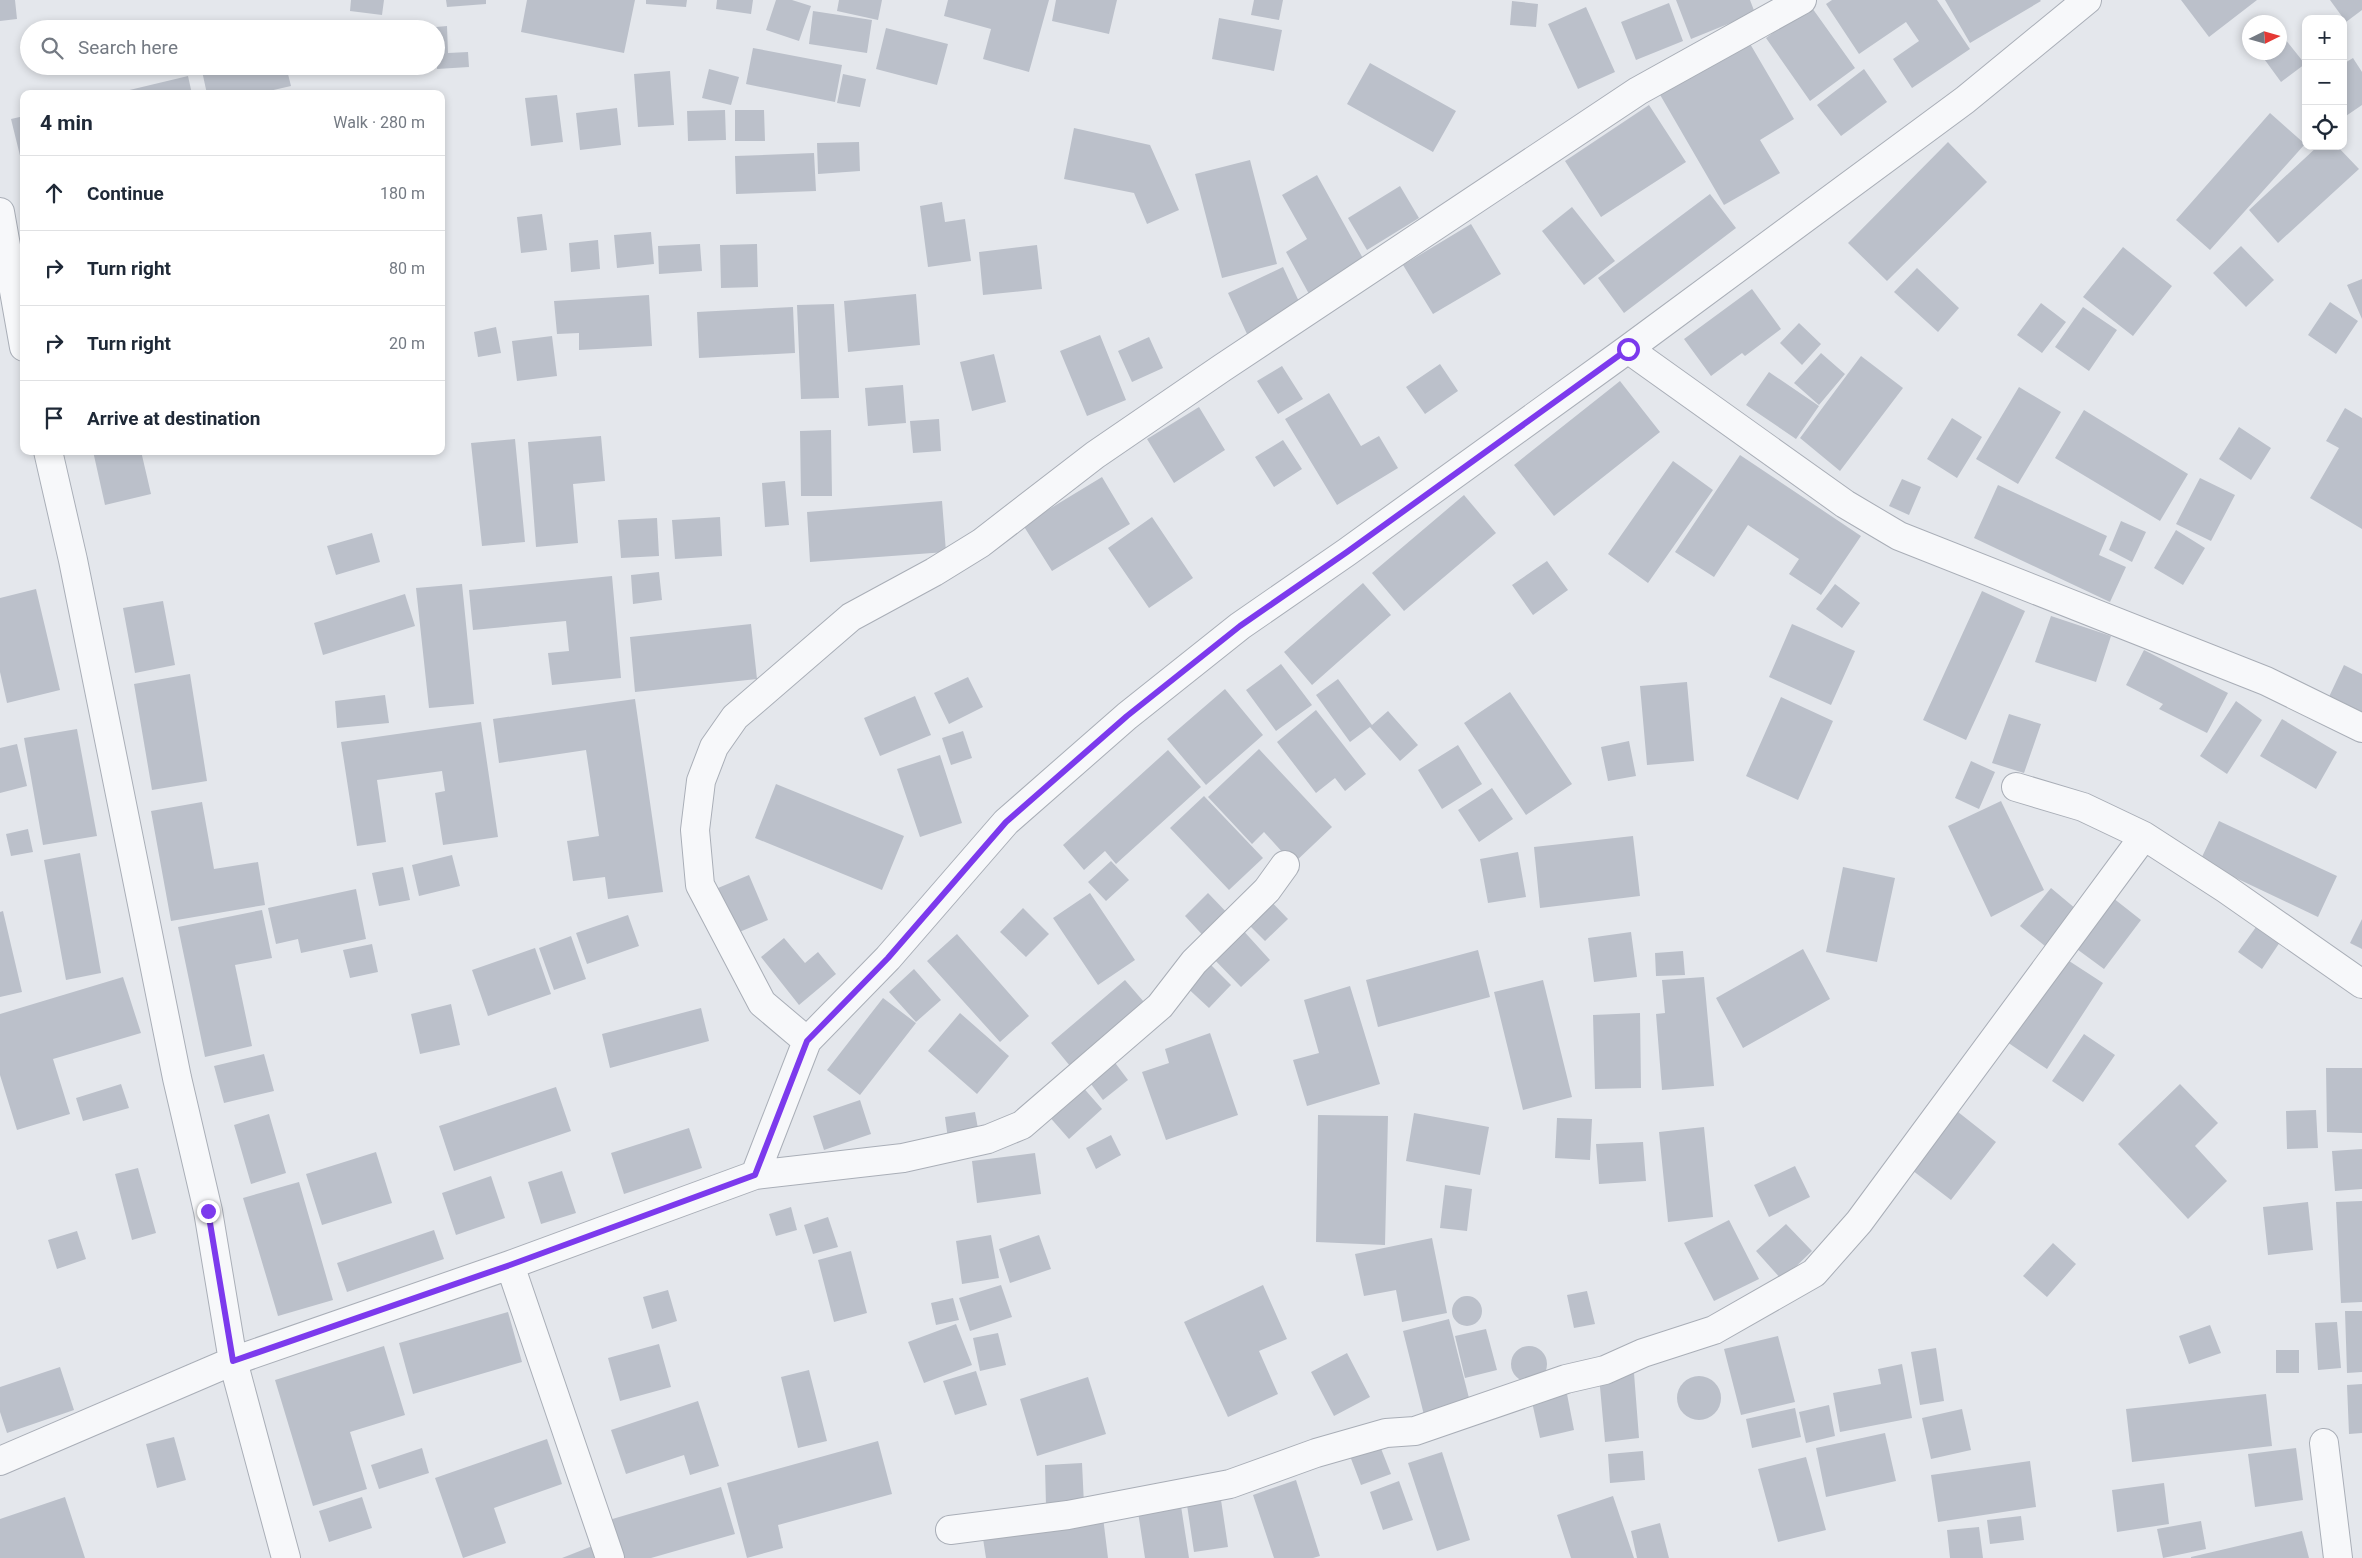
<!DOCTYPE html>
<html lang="en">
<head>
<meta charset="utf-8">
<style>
	body { margin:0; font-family:Roboto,sans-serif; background:#f6f6f7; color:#1f2937 }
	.controls { position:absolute; right:15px; top:15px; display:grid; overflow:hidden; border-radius:10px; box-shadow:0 2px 8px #0003 }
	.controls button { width:45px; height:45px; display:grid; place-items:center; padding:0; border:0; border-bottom:1px solid #e0e1e3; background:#fff; color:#1f2937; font:25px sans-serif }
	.compass { position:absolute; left:2242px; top:15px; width:45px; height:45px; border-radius:50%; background:#fff; box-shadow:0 2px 8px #0003; rotate:85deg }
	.stop { position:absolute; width:15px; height:15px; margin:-11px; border:4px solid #7c3aed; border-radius:50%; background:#fff }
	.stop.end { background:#7c3aed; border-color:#fff; box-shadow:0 1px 5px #0008 }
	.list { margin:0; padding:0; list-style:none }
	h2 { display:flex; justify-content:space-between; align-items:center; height:65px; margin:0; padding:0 20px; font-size:21px }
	h2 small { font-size:16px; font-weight:400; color:#747a83 }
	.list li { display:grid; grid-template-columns:32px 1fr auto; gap:15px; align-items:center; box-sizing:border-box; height:75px; padding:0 20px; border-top:1px solid #e0e1e3 }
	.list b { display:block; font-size:19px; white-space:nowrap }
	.list em { font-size:16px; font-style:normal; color:#747a83 }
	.icon { flex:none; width:28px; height:28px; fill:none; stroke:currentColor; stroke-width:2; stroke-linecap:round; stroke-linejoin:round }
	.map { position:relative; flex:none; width:2362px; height:1558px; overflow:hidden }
	.search { position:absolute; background:#fff; box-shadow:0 2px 8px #0003; left:20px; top:20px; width:425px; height:55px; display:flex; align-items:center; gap:12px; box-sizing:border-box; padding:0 18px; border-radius:28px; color:#747a83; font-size:19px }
	.panel { position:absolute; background:#fff; box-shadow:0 2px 8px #0003; left:20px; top:90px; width:425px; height:365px; border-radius:10px }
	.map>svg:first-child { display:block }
</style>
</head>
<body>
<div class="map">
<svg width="2362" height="1558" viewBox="0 0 2362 1558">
	<rect width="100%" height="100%" fill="#e4e7ec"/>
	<!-- building -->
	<path fill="#bbc0ca" d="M0,0H15L17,19L0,21Z
		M351,0H384L382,15L350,11Z
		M446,0H486V4L447,7Z
		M527,0H635L624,53L521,32Z
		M646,0H687L686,7L646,4Z
		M717,0H753L751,14L716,9Z
		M776,0H792L811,6L799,41L766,30Z
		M839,0H882L878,20L837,11Z
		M948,0H1049L1029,72L983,59L991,29L944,16Z
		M1056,0H1117L1109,34L1052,21Z
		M1254,0H1283L1279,20L1251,15Z
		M1676,0H1750L1755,13L1691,39Z
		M1832,0H1937L1970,49L1912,88L1893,59L1919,41L1906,22L1859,54L1826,4Z
		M1945,0H2040L2041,1L1970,43Z
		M2181,0H2257L2209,37Z
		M2330,0H2362V10L2346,22Z
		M1512,1L1538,4L1536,27L1510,25Z
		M1669,3L1683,41L1636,60L1621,22Z
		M1810,5L1855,68L1810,101L1766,38Z
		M1586,7L1615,72L1578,89L1548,24Z
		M813,11L872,20L867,53L809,44Z
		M1219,18L1282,30L1274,71L1212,59Z
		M447,26L448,53L468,52L469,67L437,69L436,27Z
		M886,28L948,44L937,85L876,69Z
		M2285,39L2305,64L2281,82L2262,56L2267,52H2280V43Z
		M1749,42L1794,119L1760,140L1780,173L1724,205L1659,93Z
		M753,48L842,65L835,102L746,84Z
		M2353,58L2362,72V105L2343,118V64Z
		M1370,63L1456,111L1433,152L1347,104Z
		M225,66H286L291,86L256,94H207L202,71Z
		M709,69L739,77L731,105L702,98Z
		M1864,69L1887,102L1841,136L1817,105Z
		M670,71L674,125L638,127L634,74Z
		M843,74L866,79L860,107L837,103Z
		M188,76L192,94H117V93Z
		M557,95L563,142L531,146L525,98Z
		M1649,105L1686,162L1601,217L1565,161Z
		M617,108L621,145L580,150L576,113Z
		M725,110L726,140L688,141L687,111Z
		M735,110H764L765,141H735Z
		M2270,113L2305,144L2210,250L2176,220Z
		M24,116V167L23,168L11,119Z
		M1074,128L1150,145L1179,210L1147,224L1134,193L1064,179Z
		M859,142L860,171L818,174L817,143Z
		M1948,142L1987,182L1887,281L1848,243Z
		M2318,146H2337L2359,169L2278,243L2249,210Z
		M814,153L816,191L736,194L735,156Z
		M1250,160L1277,264L1222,278L1195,174Z
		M1317,175L1365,262L1309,294L1286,252L1307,239L1282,195Z
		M1400,186L1419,218L1367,250L1348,218Z
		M1710,194L1736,228L1624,313L1598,278Z
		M942,202L945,222L965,219L971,261L928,267L920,206Z
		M1572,207L1615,261L1584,285L1542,231Z
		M542,214L547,250L521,253L517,217Z
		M1471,224L1501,274L1433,314L1403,265Z
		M651,232L654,264L617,268L614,235Z
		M598,240L600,269L571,272L569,243Z
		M700,244L702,271L659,274L658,246Z
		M757,244L758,287L721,288L720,245Z
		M1037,245L1042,289L983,295L979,252Z
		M2241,246L2274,280L2246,307L2213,273Z
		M2123,247L2172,286L2133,336L2083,297Z
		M1283,267L1302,308L1247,334L1228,293Z
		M1917,268L1959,308L1938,332L1894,292Z
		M2362,279V319L2347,285Z
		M1752,289L1781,329L1745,356L1742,353L1711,376L1684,339Z
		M916,294L920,345L848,352L844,301Z
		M649,295L652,346L579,350V333L557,334L554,301Z
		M2330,302L2358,321L2336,354L2308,335Z
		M2041,303L2066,322L2042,353L2017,335Z
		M834,304L839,398L801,399L797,305Z
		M793,307L795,353L699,358L697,312Z
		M2083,307L2117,330L2089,371L2055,347Z
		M1799,323L1821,344L1802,365L1780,343Z
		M496,327L501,353L478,357L474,332Z
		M1100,335L1126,400L1087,416L1060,351Z
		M552,336L557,376L517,381L512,341Z
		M1149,337L1163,368L1132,382L1118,351Z
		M1821,353L1845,374L1819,405L1794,383Z
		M994,354L1006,402L972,411L960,362Z
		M1861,356L1903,388L1840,471L1800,438Z
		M1440,364L1458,391L1425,414L1406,387Z
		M1282,366L1303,399L1278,414L1257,381Z
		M1769,372L1819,406L1796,439L1746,405Z
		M1620,381L1660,432L1554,516L1514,465Z
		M903,385L906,423L868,426L865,388Z
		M2019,387L2061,412L2018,484L1976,459Z
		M1329,393L1361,446L1379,436L1398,468L1337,505L1285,419Z
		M1199,407L1225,450L1174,483L1147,439Z
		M2345,408L2362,418V529L2310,498L2339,448L2326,441Z
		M2084,410L2188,474L2160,521L2055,458Z
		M1952,418L1982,437L1957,478L1927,459Z
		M939,419L941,451L913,453L910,421Z
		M2239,427L2271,448L2251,480L2219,459Z
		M831,430L832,496H801L800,431Z
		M601,436L605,481L573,484L578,543L536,547L528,442Z
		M515,439L525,542L482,546L471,443Z
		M1283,440L1302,469L1274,487L1255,457Z
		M93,451H141L151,494L105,505Z
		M1740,455L1861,536L1821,595L1789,574L1799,559L1748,525L1714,577L1675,552Z
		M1673,461L1713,490L1648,583L1608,554Z
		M1102,477L1130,524L1052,571L1023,525Z
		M2200,478L2235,495L2211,541L2176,524Z
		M1902,479L1921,487L1909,515L1889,506Z
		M785,481L789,525L765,527L762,483Z
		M1998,485L2107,536L2099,555L2126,567L2110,602L1974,538Z
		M1464,495L1496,533L1404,611L1372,573Z
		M942,501L946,552L810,562L807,512Z
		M720,517L722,556L675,559L672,520Z
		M1152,517L1193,578L1149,608L1108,548Z
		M657,518L659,556L621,558L618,520Z
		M2121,521L2146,532L2132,562L2109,550Z
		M2176,530L2205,548L2183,585L2154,568Z
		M372,533L380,562L336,575L327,546Z
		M1547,561L1568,590L1533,615L1512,585Z
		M659,572L662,600L633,604L631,575Z
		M612,576L621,678L552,685L548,653L569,651L566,621L473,630L469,590Z
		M1363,583L1391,615L1312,685L1284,652Z
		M462,584L474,704L429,708L416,588Z
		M1835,584L1860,603L1842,628L1816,609Z
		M36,589L60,690L7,703L0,672V598Z
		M1982,591L2025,611L1966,740L1923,720Z
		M405,594L415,626L323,655L314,623Z
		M163,601L175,665L135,673L123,608Z
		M2051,616L2111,636L2096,682L2035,662Z
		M751,624L757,679L635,692L630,637Z
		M1792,624L1855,651L1831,705L1769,677Z
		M2144,650L2228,693L2207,733L2159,709L2163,704L2126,685Z
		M1281,664L1312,705L1276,731L1246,690Z
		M2344,665L2362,674V717L2327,701Z
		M190,674L207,781L152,790L134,684Z
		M968,677L983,707L949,724L934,693Z
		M1338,679L1372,725L1388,711L1418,745L1400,761L1370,727L1350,742L1316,695Z
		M1687,682L1694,761L1647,765L1640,686Z
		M1225,689L1263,735L1206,785L1167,739Z
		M1510,692L1572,784L1526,815L1464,723Z
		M385,695L389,723L337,728L335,701Z
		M915,696L931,735L880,756L864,718Z
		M1781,697L1833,721L1798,800L1746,776Z
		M635,699L663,892L608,899L605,877L573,881L567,841L599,836L586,750L499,763L493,719Z
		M2236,701L2262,720L2227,774L2200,756Z
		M1316,710L1366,774L1345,791L1335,778L1316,793L1277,742Z
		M2009,714L2041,724L2024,773L1992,763Z
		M2282,719L2337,752L2316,789L2260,756Z
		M481,722L498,837L443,845L435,793L445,791L442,771L377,780L386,842L357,846L341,742Z
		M77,729L97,836L43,845L24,738Z
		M963,731L972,758L951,765L942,738Z
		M1629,741L1636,776L1608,781L1601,747Z
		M17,744L27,786L0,793V748Z
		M1458,745L1482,784L1442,809L1418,770Z
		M1259,749L1332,827L1293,864L1264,832L1252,844L1208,797Z
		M1168,750L1201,787L1116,864L1105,851L1084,870L1063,845Z
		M940,755L962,823L920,837L897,769Z
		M1971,761L1995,772L1979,809L1955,798Z
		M776,784L904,836L882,890L755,838Z
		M1492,788L1513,819L1479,842L1458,810Z
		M1204,796L1263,858L1229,890L1170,828Z
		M2001,801L2044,890L1991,917L1948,826Z
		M202,802L214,869L258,862L265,905L171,921L151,811Z
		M2219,821L2337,876L2318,917L2200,861Z
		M28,829L33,852L11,856L6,834Z
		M1633,836L1640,896L1540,908L1534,847Z
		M1518,852L1526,897L1488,903L1480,859Z
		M80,853L101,973L66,980L44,860Z
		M452,855L460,886L419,896L412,865Z
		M1111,861L1129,880L1106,901L1088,882Z
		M403,867L410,900L379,906L372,873Z
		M1843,867L1895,878L1877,962L1826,952Z
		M749,875L768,920L737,933L718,888Z
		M2051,888L2076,909L2045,946L2020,926Z
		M356,889L366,939L301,953L298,939L276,944L268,908Z
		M1090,893L1135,960L1098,985L1053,918Z
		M1208,893L1233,919L1209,942L1185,916Z
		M2108,894L2141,920L2104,969L2070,944Z
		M1266,896L1288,919L1265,941L1243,919Z
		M1023,908L1049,934L1026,957L1000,932Z
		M262,910L272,958L235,965L252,1046L205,1057L178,927Z
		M3,911L22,992L0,997V912Z
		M628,915L639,946L587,964L576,933Z
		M2362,919V949L2350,943Z
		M2259,923L2282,939L2262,969L2238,952Z
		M1240,927L1270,960L1241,987L1210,955Z
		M1631,932L1637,977L1594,982L1588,938Z
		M957,934L1029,1016L1000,1042L927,961Z
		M571,936L586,979L554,990L539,948Z
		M784,938L805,963L818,952L836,974L799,1005L761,957Z
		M372,944L378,972L350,978L343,950Z
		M535,948L551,994L488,1016L472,970Z
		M1803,949L1830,999L1743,1048L1716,998Z
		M1478,950L1490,997L1378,1027L1366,980Z
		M1683,951L1685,975L1656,976L1655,953Z
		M2063,957L2103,983L2047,1069L2007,1042Z
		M1205,959L1231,985L1209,1008L1182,983Z
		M914,969L941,1000L916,1022L889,992Z
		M123,977L141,1033L53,1059L70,1114L17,1130L0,1075V1014Z
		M1704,977L1714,1086L1662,1090L1656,1014L1665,1013L1662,980Z
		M1125,980L1150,1009L1075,1072L1051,1043Z
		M1543,980L1572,1097L1523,1110L1494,992Z
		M1350,986L1380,1084L1307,1106L1293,1060L1319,1053L1304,1000Z
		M883,998L916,1023L860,1095L827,1070Z
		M451,1004L460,1045L420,1054L411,1014Z
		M701,1008L709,1041L610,1068L602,1034Z
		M960,1013L1009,1056L977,1094L928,1051Z
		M1640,1013L1641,1088L1595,1089L1593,1015Z
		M1210,1033L1238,1115L1166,1140L1142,1072L1169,1063L1165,1049Z
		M2084,1034L2115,1055L2083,1102L2052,1081Z
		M264,1054L274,1091L224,1103L214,1066Z
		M1110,1056L1128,1080L1103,1100L1085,1076Z
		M2326,1068H2362V1133L2327,1132Z
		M121,1084L129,1108L83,1121L76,1098Z
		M1080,1084L1102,1109L1069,1139L1047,1114Z
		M2180,1084L2218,1123L2195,1146L2227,1181L2188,1219L2118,1144Z
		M556,1087L571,1131L454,1171L439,1126Z
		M860,1100L871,1134L824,1150L813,1116Z
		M1953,1108L1996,1142L1951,1200L1908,1167Z
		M2316,1110L2318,1148L2287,1149L2286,1111Z
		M975,1112L979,1134L948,1139L945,1117Z
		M1414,1113L1489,1127L1480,1175L1406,1161Z
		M269,1114L286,1173L251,1184L234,1125Z
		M1318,1115L1388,1116L1385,1245L1316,1242Z
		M1557,1118L1592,1119L1590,1160L1555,1158Z
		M1704,1127L1713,1217L1668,1222L1659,1132Z
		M689,1128L702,1168L624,1194L611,1153Z
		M1111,1135L1121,1155L1096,1169L1086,1148Z
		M1643,1142L1646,1181L1599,1184L1596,1144Z
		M2362,1149V1189L2335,1191L2332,1151Z
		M376,1152L392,1203L322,1225L306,1174Z
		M1035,1153L1041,1194L977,1203L972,1161Z
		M1795,1166L1810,1197L1769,1217L1754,1185Z
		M138,1168L156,1233L132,1240L115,1174Z
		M562,1171L576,1213L541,1224L528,1182Z
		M491,1176L505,1218L456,1235L442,1193Z
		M299,1182L333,1300L278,1316L243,1198Z
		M1445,1185L1472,1189L1467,1231L1440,1228Z
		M2362,1201V1302L2341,1303L2336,1202Z
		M2308,1202L2313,1250L2268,1255L2263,1207Z
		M791,1207L797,1230L776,1236L769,1214Z
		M828,1217L838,1247L813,1254L804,1225Z
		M1729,1220L1759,1279L1714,1301L1684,1243Z
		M1786,1224L1812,1251L1782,1280L1756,1251Z
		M434,1230L444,1259L347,1292L337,1263Z
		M77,1231L86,1259L57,1269L48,1240Z
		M991,1235L999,1278L962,1284L956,1241Z
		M1039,1235L1051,1269L1010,1283L999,1249Z
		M1432,1238L1447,1313L1402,1322L1396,1290L1364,1296L1355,1254Z
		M2053,1243L2076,1264L2047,1297L2023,1276Z
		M851,1251L867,1313L834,1322L818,1260Z
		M1001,1285L1012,1317L970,1331L959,1298Z
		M1263,1285L1287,1339L1259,1351L1278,1394L1228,1417L1184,1322Z
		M668,1290L677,1321L652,1329L643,1297Z
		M1587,1291L1595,1324L1574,1328L1567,1295Z
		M1452 1311a15 15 0 1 1 30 0a15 15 0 1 1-30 0Z
		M953,1298L959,1320L936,1325L931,1303Z
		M2345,1311H2362V1372L2347,1373Z
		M508,1312L522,1362L413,1394L399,1343Z
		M1449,1319L1471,1406L1425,1419L1403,1331Z
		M2337,1322L2341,1368L2318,1370L2315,1323Z
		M956,1324L972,1365L924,1383L908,1342Z
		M2210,1325L2221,1353L2189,1364L2179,1336Z
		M1486,1329L1497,1370L1465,1378L1455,1336Z
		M998,1333L1006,1365L980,1371L973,1338Z
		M1778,1336L1795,1402L1741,1415L1724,1349Z
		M659,1344L671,1387L620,1401L608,1358Z
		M1511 1364a18 18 0 1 1 36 0a18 18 0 1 1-36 0Z
		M384,1346L405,1415L350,1432L367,1489L313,1506L275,1380Z
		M1936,1348L1944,1401L1920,1405L1911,1352Z
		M2276,1350H2299V1373H2276Z
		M1347,1353L1370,1397L1334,1416L1311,1372Z
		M1902,1364L1912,1418L1840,1432L1833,1393L1881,1384L1878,1369Z
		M60,1367L74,1410L7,1433L0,1412V1387Z
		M809,1370L827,1441L798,1448L781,1377Z
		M976,1371L987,1405L955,1415L943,1381Z
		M1634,1373L1639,1438L1605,1442L1599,1376Z
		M1677 1398a22 22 0 1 1 44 0a22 22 0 1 1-44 0Z
		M1088,1377L1106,1434L1037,1456L1020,1399Z
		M2362,1384V1433L2349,1434L2347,1385Z
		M1567,1394L1574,1430L1540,1438L1532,1402Z
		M2266,1394L2272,1446L2132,1462L2126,1409Z
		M698,1401L719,1466L690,1475L684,1455L626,1474L611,1430Z
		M1829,1405L1835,1436L1806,1443L1799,1412Z
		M1795,1408L1801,1437L1752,1448L1746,1419Z
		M1962,1409L1971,1450L1931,1459L1922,1418Z
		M1885,1433L1896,1481L1826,1497L1816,1448Z
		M174,1437L186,1480L157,1488L146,1444Z
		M547,1439L562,1484L494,1508L506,1543L463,1558L435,1478Z
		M878,1441L892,1494L778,1525L783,1548L747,1558L727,1483Z
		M1380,1446L1391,1474L1361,1485L1350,1456Z
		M422,1448L429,1473L379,1489L371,1465Z
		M2296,1448L2303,1500L2255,1507L2248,1454Z
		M1643,1451L1645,1480L1610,1483L1608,1454Z
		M1442,1452L1470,1540L1437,1551L1408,1463Z
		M1806,1457L1826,1530L1778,1542L1758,1469Z
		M2030,1461L2036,1507L1938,1522L1931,1475Z
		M1082,1463L1084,1505L1046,1506L1045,1465Z
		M1296,1480L1320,1556L1313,1558H1274L1253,1495Z
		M1399,1481L1413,1520L1383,1530L1370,1492Z
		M2164,1483L2169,1524L2117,1532L2112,1490Z
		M721,1487L735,1534L651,1558H621L609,1520Z
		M1613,1496L1634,1558H1571L1557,1515Z
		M65,1497L85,1558H0V1519Z
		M362,1497L372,1528L329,1542L319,1511Z
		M1221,1500L1228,1547L1194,1552L1187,1505Z
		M1181,1506L1189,1558H1145L1138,1512Z
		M2021,1516L2024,1540L1990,1544L1987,1520Z
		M1103,1517L1108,1558H986L982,1532Z
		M2201,1521L2206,1549L2163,1558L2157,1529Z
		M1660,1523L1669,1558H1637L1631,1531Z
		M1979,1527L1983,1558H1950L1947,1530Z
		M2302,1531L2309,1558H2191V1557Z
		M595,1545L600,1558H562Z"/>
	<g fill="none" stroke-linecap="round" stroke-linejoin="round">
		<defs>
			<path id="minor" d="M0,212L24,347
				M1628,349L1845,504L1899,536L2266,681L2362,728
				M48,451L73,560L177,1078L208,1211L233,1361L286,1558
				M2016,787L2083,807L2144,836L2226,889L2362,984
				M807,1041L762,1003L700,885L695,830L701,781L714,747L735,717L851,617L934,572L981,543L1095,455L1222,368L1638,91L1802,0
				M755,1175L903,1158L988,1139L1022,1125L1160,1006L1194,962L1267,890L1285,865
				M510,1265L610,1558
				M2324,1443L2338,1558
				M0,1461L233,1361L510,1265L755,1175L807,1041L888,958L1006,822L1127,716L1240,626L1347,552L1628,349L1965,100L2087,0
				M950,1530L1068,1515L1230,1484L1316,1453L1386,1433L1415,1431L1566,1379L1605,1370L1643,1353L1714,1330L1814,1273L1859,1222L2144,836"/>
		</defs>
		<!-- minor casing -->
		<use href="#minor" stroke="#a9aeb7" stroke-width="30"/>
		<!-- minor -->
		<use href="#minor" stroke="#f7f8fa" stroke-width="28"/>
	</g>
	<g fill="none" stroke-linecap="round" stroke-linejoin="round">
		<!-- route -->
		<path stroke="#7c3aed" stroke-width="6" d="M208,1211L233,1361L510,1265L755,1175L807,1041L888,958L1006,822L1127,716L1240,626L1347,552L1628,349"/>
	</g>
</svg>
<div class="controls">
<button>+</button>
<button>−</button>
<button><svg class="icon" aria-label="locate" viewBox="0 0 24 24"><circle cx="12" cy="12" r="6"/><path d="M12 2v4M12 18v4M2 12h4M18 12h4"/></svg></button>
</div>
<svg class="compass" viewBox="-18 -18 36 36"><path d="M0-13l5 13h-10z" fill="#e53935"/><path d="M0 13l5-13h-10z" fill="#747a83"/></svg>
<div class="stop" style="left:1628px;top:349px"></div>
<div class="stop end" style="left:208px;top:1211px"></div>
<div class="search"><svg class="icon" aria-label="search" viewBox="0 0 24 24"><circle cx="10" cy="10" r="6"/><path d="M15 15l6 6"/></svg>Search here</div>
<section class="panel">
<h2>4 min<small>Walk · 280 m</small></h2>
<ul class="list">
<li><svg class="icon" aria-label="ahead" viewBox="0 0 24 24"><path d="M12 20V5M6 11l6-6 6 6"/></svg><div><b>Continue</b></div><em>180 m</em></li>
<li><svg class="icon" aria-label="right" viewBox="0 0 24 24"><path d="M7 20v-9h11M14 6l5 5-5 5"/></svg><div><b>Turn right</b></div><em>80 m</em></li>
<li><svg class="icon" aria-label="right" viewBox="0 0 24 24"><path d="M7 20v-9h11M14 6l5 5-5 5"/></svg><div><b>Turn right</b></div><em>20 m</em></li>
<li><svg class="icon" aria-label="arrive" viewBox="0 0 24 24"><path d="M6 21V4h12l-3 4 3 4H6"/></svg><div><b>Arrive at destination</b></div></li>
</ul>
</section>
</div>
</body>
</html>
